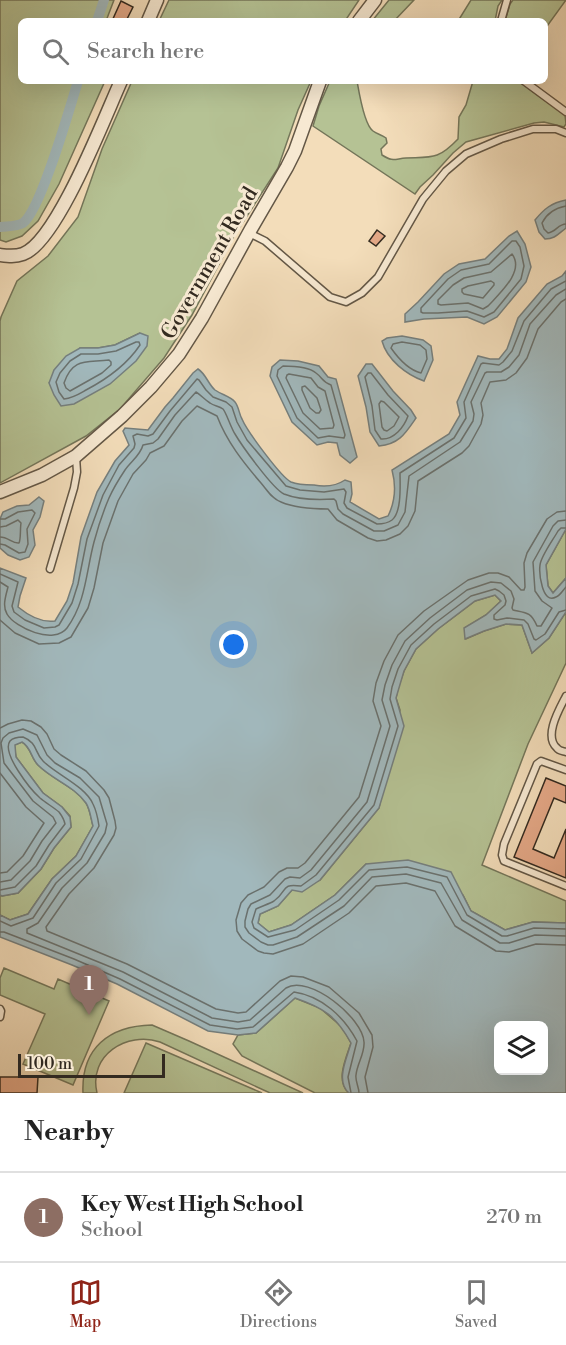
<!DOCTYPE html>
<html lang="en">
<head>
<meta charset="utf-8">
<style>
	body { margin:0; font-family:"Libre Bodoni",serif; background:#f2f2f2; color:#222 }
	.controls { position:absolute; right:18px; bottom:18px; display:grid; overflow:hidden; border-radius:9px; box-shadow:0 6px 24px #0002 }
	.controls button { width:54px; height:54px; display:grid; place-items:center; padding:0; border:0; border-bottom:2px solid #e0e0e0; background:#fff; color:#222; font:30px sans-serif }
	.scale { position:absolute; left:18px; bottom:15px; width:147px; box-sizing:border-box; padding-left:6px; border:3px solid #332a20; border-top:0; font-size:16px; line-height:21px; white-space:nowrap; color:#332a20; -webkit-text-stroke:4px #f7e9d2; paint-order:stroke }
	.you { position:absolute; left:234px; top:645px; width:21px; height:21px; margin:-15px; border:4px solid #fff; border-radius:50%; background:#1a73e8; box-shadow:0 0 0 9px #1a73e833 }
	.badge { display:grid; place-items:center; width:39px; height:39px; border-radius:50%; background:#8f2418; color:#fff; font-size:20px; font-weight:700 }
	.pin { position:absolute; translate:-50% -50px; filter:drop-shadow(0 2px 3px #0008) }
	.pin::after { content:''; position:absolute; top:32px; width:21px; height:18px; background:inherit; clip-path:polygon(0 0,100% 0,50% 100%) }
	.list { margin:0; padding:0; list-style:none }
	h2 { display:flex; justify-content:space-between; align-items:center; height:78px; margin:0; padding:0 24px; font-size:26px }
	h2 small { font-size:20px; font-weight:400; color:#767676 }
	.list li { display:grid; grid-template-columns:39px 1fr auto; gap:18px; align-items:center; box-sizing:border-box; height:90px; padding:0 24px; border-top:2px solid #e0e0e0 }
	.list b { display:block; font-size:22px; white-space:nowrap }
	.list p { margin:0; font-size:20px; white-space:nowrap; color:#767676 }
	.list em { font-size:20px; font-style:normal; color:#767676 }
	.icon { flex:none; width:33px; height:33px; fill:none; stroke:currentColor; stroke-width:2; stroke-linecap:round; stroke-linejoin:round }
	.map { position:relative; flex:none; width:566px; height:1093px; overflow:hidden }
	.search { position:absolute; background:#fff; box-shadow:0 6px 24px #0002; left:18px; right:18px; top:18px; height:66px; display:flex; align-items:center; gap:15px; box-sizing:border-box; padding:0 21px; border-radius:9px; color:#767676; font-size:22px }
	.sheet { height:168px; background:#fff }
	nav { display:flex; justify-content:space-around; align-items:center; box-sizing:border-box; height:84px; border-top:2px solid #e0e0e0; background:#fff; font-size:16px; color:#767676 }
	nav a { display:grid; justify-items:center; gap:3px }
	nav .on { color:#8f2418 }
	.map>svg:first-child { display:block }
</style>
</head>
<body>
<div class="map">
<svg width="566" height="1093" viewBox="0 0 566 1093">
	<rect width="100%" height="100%" fill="#f3ddba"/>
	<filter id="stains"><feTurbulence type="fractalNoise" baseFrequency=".00333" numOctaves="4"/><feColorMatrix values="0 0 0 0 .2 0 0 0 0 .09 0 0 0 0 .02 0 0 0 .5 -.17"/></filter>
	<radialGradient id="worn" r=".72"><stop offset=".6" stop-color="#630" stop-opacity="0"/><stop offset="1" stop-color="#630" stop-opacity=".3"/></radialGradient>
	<!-- green -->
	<path fill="#b5c294" stroke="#74765a" stroke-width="1.5" fill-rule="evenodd" d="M0,0H114L106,21H21V81H105L59,184L38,221L22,236L6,242L0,240Z
		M169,0H359L345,21H159Z
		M389,0H414L394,21H372Z
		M471,0H502L498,6L495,21H458Z
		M513,0H566L545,29V21H505L510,4Z
		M132,81H311L298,110L278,168L234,236L192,315L164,358L120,409L86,436L0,483V321L1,317L17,281L48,256L78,217L102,149ZM140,333L49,383L80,348H98L115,345Z
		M330,81H357C359,92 364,125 373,131C377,134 382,135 386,138L387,143L381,149L382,155C393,162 394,159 406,158C432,157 438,160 458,139L459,117L466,105L473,81H518L565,115L566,124L564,127L544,122L534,123L466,142L453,153L433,175L420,187L415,194L313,126L319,106Z
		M566,529V578L553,593L548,586L546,565Z
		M495,595L501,601L486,615L465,628L466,639L484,631L506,624L522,625L532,653L549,638L566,612V663L528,744L482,865L566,901V923L533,922L505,930L471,911L463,895L366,864L335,895L291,925L269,932L258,923L260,914L278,906L292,890L320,880L379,808L400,710L396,698L398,688L404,671L416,649L438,629L475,601Z
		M22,742C31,747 31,758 38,765C53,780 74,786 86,803C90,809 91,819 93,826L76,856L52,879L28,914L10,920L0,915V895L2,896L18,893L41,869L54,848L71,827L70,816L62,807L43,793L16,757L14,745Z
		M4,968L54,989L58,979L109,1001L73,1085L23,1064L45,1014L0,995V978Z
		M295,998L320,1008L342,1027L351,1043C346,1058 335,1081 349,1093H315L242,1056L233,1044L238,1035L256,1033Z
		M152,1025L189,1041L303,1093H270L160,1042C127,1031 88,1055 97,1093H83C81,1048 109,1026 152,1025Z
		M146,1043L262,1093H124Z"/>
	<!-- water -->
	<path fill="#a1b8bc" stroke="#757f7e" stroke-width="1.5" fill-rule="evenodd" d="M566,200V228C558,234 555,239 545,239L539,232L535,220C544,209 551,203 566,200Z
		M517,231L525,244L531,267L526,282L497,317L484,324L467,317L424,319L405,322V314L418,302L444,274L459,264L485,259L509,236Z
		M566,271V529L546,565L548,586L553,593L566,578V612L549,638L532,653L522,625L506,624L484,631L465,639L464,628L486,615L501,601L495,595L475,601L438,629L416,649L404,671L396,698L404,726L379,808L320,880L302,892L292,890L278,906L260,914L258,923L269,932L291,925L335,895L366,864L408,860L451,872L471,911L505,930L533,922L566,923V1093H349C335,1081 347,1058 351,1043C336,1016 324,1008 295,998L256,1033L238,1035L208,1031L117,984L72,965L0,937V915L10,920L28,914L52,879L76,856L93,826C91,819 90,809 86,803C74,786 53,780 38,765C31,758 31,747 22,742L15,745L16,757L43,793L62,807L70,817L71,827L54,848L41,869L18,893L2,896L0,895V568L26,578L20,596L18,607C29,616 41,623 55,621L67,601L73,583L81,537L97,492L115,461L129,445L123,431L125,428L148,430L165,407L173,398L193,373L198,369C206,374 208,384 215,390C222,395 230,396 235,402C239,407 239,414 242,419C247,431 281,477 291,482C298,485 307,485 314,485C325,487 336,486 345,480L351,482L352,494L350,502L379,519L388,516C395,502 396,485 392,470L449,434L460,415L457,402L478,356L490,359H499L507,349L518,318L547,284L562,276ZM498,1026H544V1070H498Z
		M140,333L148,336L147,346L136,361L110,384L74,404L61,406L54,395L49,383L54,370L66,356L80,348H98L115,345Z
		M402,336L423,340L431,346L433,360L424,381C407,375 387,360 382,341L387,338Z
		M280,360L298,361L319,366L328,377L336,379L357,457L350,463L340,455L337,443L328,442L317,445L292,422L270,376L272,367Z
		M366,364H372L393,391L411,410L416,418C405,434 399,444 379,446L370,432L366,407L358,376Z
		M39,497L44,501L40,517L33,530L35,545L29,557L20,560L8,555L0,548V519L3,512L17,506L29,505Z"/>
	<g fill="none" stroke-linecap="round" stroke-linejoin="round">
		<!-- shore -->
		<path stroke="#6a716e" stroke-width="1.5" d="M566,206C555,208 547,213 542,223L544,229L548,233C556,232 558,224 566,224
			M512,241H516L520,247L524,266L521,279L494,312L484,317L467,311L438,313H423L421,312V308L448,279L461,270L489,264Z
			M512,254C525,271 500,293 488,306L483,309L468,303L441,305L438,304V300L453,285L464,278L491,272Z
			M491,281L494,283V285L483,298L464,294L462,292V289L468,286Z
			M136,342H139L140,345C126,366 107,379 86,390C79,394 73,398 64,399L59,392L56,382L60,373L70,361L81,354H98L116,351Z
			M402,342L420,345L426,350L427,359L421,373C409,370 398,358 391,348L393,344Z
			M109,360L111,362V365L102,373L70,391L66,388L64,383C73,357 87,363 109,360Z
			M283,366C292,366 309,367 316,373C323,378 322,382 331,385L345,435L344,438L329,436L318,438L297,418L277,376L278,370Z
			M368,373H371L388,395L408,416C404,427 394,440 381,439L375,430L372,406L365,377Z
			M289,374L311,378L318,387L325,391L334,425L333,428L320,429L303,413L286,378L287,375Z
			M305,386L317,398L321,410L319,413H316L310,408L302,390V387Z
			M381,401L384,402L399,417L394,426L387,431L384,430L382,427L379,404Z
			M566,511L557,512L547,519L527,553L524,563L525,587L524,590H521L509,577L498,573H489L468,580L424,611L398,635L384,661L376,683L373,701L381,726L359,797L305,863L298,868H287L279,872L264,887L248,895L241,903L236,920L237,931L242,939L258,951L264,953L273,954L303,944L349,913L376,886L406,883L435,891L455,926L496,951L509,952L536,944L566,945
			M0,519H5L18,512L32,510L35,513L27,529L28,544L25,552L19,553L5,545L0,544
			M566,520L558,521L553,526L533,562L535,591L542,601L552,608L541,626H537C531,612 527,613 513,610L512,608L514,599L511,591L501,583L491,582L467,590L430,618L405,641L392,665L385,685L382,700L390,726L367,802L311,870L300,878L290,877L285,879L270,895L251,904L248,909L245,921V927L249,933L261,942L268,945H273L297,937L344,906L372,877L406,874L441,883L462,920L500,943H509L535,935L566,936
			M0,527L6,526L18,520L21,523C20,529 21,539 19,543C13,544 8,537 0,537
			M566,528H561L558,531C553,540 541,556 540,565C539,573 542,605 556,597C560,596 563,590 566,587
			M0,574L18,582L12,606L14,612L25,620L44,628L55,627L59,625L72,603L78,584L87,539L103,495L119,465L134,448L135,444L133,436L137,434L148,436L153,434L170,411L197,379L199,380L206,390L213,397L226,402L232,407L237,422L247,440L286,486L300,490L324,492L344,489L346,492L344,503L347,508L377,524C382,524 388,523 392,520C402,512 400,484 400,473L454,438L466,418L464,402L481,364L483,363L499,365L503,362L512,351L524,321L551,289L566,281
			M0,582L8,587C6,595 2,606 7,614C15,628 54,645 67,628C86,602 86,572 94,542C98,527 103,512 109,498C113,489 119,479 125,470C131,461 140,456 143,445L153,443L158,439L175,415L196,392C201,395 205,400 210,403C214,406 219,406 223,409C226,412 231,428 235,434C242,446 273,489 284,494C299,500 319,500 334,499L336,501L338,509L343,514L374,531H384L398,525L405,512L409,476L460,442L473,421L474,414L471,402L485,373L487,372H501L509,367L519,355L530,324L556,295L566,289
			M566,610L559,612L545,634L536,640L534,639L528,624L524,620L507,618L497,620L494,619V615L505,605L506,601L504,595L499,591L495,589L471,596L434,624L411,645L398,669L392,687L390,699L398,726L374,805L316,875L301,886C280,883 288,891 274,901C269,904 262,906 256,909L252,922L254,928L268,937L295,930L339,900L369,870L407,867L447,877L467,915L502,936H507L534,928L566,929
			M0,620L15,633L39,644L59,643L71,637L88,608L94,588L103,543L118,501L133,474L146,460L150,453L164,446L182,421L197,406L217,416C227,442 243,462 261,483C267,490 272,499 281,502C295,508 313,509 328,509L337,520L368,538L377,541L386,540L400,534L408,526L415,511L418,481L462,453L469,446L481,424L483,415L481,403L490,382L506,380L516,373L527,358L538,329L561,302L566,299
			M0,728L8,724L22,720L31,721L41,727L47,734L54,749L61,755L86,771L104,790L109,798L115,821L116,828L114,835L94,868L69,894L46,927L47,931L127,964L216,1009L238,1013L246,1012L280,981L291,976L303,977L329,987L359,1013L372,1035L373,1047L365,1077L368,1093
			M0,773L26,807L44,823L23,856L7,872L0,873
			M0,882L11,880L30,861L42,841L56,823L53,817L33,801L4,763L1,743L3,738L9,733L23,729L37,735L47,755L55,763L80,778L99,797L107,824L105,833L87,863L62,888L38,923L27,929V933L123,972L212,1018L238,1022L250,1020L286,988C309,974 363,1018 364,1042C365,1053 357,1064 356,1075C355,1081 359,1087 359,1093
			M0,890L15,887L36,866L49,845L65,824C64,819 62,816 59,812C53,807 46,803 40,798C31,790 1,753 10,741C13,738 19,737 23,737C38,743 34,752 43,761C57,775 85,786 93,804C96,810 98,819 99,826L81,859L56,883L33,918L11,926L0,921
			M0,932H4L74,959L120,979L210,1025L237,1029L253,1027L294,992C322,996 344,1017 357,1041L348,1077L351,1093"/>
		<!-- canal -->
		<path stroke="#a1b8bc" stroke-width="10" d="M97,21L104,0
			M0,227C7,226 16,227 23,223C41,210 70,107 78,81"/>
	</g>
	<!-- building -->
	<path fill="#e5a988" stroke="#332a20" stroke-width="1.5" d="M121,1L133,7L126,21H112Z
		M377,230L385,236L376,246L369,241Z
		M546,778L566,786V803L554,798L533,849L554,858L566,829V878L514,857Z
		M0,1077H38L37,1093H0Z"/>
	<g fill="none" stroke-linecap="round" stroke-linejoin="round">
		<defs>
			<path id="lane" d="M501,21L507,0
				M524,81L566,112
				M249,233L265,241L330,297L346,302L362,293L378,277L423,199L446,171L466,154L501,139L533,129H556L566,133
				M50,569L74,488L77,472L76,457
				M566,696C560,708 543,736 557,748C559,751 563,751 566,752
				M566,770L541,761L537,764L504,844L502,855L504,861L566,886
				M0,1009L1,1011L0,1017"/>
			<path id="street" d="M148,21L157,0
				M359,21L375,0
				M0,255C8,256 15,257 23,254C57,242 105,116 121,81
				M0,492L42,475L76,456L122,416L151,387L179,354L202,318L251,229L287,167L295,151L320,81"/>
		</defs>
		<!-- lane casing -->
		<use href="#lane" stroke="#635746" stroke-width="9"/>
		<!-- street casing -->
		<use href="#street" stroke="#635746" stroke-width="15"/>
		<!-- lane -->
		<use href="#lane" stroke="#f7e9d2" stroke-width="6"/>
		<!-- street -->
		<use href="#street" stroke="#f7e9d2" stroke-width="12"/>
	</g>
	<g text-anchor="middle" stroke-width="6" stroke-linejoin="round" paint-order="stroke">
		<!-- street labels -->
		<g font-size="21" fill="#332a20" stroke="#f7e9d2">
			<text transform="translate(209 263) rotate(-60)" y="7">Government Road</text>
		</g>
	</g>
	<rect width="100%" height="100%" filter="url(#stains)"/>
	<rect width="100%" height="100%" fill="url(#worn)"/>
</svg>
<div class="controls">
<button><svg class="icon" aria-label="layers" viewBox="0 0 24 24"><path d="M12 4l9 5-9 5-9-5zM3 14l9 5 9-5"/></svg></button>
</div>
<div class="scale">100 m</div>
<div class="you"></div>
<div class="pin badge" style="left:89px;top:1015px;background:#8d6e63">1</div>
<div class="search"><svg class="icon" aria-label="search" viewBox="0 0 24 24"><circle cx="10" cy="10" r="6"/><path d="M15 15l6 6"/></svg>Search here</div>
</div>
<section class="sheet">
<h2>Nearby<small></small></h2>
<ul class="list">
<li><span class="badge" style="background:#8d6e63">1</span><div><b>Key West High School</b><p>School</p></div><em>270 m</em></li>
</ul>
</section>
<nav>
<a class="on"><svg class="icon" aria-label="map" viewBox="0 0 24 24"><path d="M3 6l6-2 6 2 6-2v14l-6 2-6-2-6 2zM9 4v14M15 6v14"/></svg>Map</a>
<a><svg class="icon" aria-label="directions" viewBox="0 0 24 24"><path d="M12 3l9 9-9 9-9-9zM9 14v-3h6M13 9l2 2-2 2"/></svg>Directions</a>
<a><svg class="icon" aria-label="saved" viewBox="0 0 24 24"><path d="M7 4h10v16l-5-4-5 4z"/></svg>Saved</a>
</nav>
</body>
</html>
